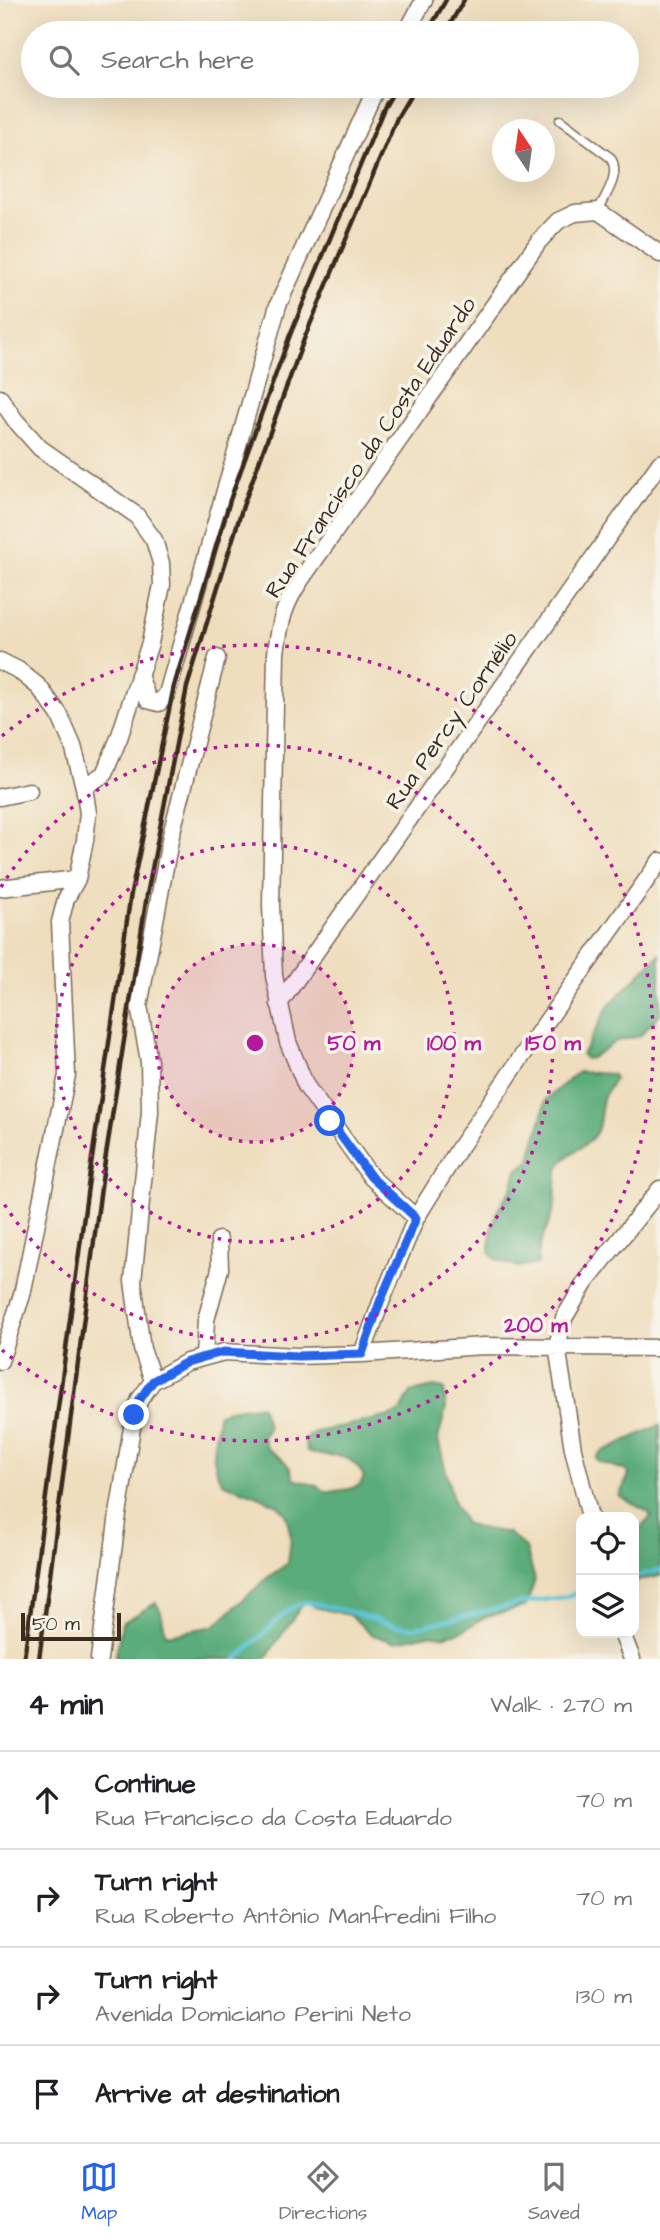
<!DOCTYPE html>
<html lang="en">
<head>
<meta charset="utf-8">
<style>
	body { margin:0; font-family:"Architects Daughter",sans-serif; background:#f6f6f6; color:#202124 }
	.controls { position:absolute; right:21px; bottom:21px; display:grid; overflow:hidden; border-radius:14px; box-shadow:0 7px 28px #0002 }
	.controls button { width:63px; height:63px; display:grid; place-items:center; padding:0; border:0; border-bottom:2px solid #e0e0e0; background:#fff; color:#202124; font:35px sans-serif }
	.compass { position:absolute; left:492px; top:119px; width:63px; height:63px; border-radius:50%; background:#fff; box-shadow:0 7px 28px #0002; rotate:347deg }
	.scale { position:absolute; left:21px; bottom:18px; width:100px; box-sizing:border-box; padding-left:7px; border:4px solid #3b2a1e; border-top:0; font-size:19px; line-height:24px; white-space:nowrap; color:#3b2a1e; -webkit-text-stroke:5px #f7f3e8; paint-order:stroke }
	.stop { position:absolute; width:21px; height:21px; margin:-16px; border:5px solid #2563eb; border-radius:50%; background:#fff }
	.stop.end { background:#2563eb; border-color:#fff; box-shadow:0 2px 7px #0008 }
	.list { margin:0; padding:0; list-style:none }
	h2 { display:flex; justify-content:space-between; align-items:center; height:91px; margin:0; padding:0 28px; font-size:30px }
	h2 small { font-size:23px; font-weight:400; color:#757577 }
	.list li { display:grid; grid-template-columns:46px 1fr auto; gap:21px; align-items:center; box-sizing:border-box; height:98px; padding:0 28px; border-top:2px solid #e0e0e0 }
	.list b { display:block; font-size:26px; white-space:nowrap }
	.list p { margin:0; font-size:23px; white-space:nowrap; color:#757577 }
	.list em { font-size:23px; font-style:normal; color:#757577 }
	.icon { flex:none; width:38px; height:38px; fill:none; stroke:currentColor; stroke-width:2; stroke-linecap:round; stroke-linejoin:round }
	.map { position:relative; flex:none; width:660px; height:1659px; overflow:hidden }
	.search { position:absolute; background:#fff; box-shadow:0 7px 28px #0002; left:21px; right:21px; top:21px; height:77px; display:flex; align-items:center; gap:18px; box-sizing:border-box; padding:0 24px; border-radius:38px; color:#757577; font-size:26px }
	.sheet { height:483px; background:#fff }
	nav { display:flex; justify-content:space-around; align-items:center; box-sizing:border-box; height:98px; border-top:2px solid #e0e0e0; background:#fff; font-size:19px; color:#757577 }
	nav a { display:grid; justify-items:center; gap:4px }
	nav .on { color:#2563eb }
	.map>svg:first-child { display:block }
</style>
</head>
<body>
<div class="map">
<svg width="660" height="1659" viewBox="0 0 660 1659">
	<rect width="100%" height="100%" fill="#f7f3e8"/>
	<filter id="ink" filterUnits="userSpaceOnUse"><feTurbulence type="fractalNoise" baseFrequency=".0143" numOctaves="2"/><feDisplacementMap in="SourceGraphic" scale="14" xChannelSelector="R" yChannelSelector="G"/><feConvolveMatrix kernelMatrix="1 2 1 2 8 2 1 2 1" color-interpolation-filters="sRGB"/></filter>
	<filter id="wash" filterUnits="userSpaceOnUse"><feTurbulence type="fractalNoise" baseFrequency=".00686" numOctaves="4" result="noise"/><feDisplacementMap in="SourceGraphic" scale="28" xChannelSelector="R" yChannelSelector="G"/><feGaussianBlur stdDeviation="1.57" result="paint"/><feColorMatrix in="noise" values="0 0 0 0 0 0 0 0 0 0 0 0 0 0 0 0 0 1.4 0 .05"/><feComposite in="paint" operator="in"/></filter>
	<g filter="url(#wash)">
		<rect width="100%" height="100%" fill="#efdebe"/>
		<!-- forest -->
		<path fill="#5aac7a" stroke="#4a6b4c" stroke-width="2" d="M660,954V1014L640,1036L617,1041L591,1058L586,1059L582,1055L609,1005Z
			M578,1072L612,1074L615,1078C612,1084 607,1090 604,1097C599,1108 602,1122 596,1133C587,1148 569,1151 560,1165C554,1175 557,1191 555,1203C552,1223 535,1245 538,1264L517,1267L495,1259L490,1253L491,1231L497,1212L512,1187L517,1170L530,1161C533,1139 544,1121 545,1100Z
			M434,1387L444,1389L446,1408L438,1439L454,1504L465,1523L474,1527L508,1533L526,1548L535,1580L526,1606L485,1617L462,1631L442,1636L429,1634L394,1642L373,1635L349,1615L315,1607L305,1601L265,1659H115L122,1623L156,1603L161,1612L166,1635L214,1626L267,1578L288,1563L291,1537L286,1514L278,1505L256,1495L224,1484L218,1475L213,1454L218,1415L228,1410L261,1405L268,1428L263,1437L266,1448C280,1457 290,1462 294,1479L317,1486L327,1492L350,1489L360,1485L364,1476C343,1444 332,1462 307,1451L305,1441L312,1433L390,1416L400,1412L411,1392Z
			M660,1425V1576L635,1581L634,1533L637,1532L651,1517L648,1512L619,1496L629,1475L627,1471L599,1462L596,1458L601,1452Z"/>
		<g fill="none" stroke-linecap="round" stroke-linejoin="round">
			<!-- stream -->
			<path stroke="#5bc5d6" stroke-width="4.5" d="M634,1577L660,1570
				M237,1659L289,1609L306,1602L354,1613L393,1625L413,1628L521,1603L564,1597L581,1592"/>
		</g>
	</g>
	<g filter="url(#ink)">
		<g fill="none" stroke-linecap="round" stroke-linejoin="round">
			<defs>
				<path id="service" d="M560,120L611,158C621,176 605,195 598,211"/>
				<path id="minor" d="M406,33L424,0
					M0,398L15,420L40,448L136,515L154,540L161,563L162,585L150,643L119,738L104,774L84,787
					M0,661L18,670L39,687L59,714L73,746L84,787L88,813L85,840L77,879L66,899L60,922L67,1075L22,1295L0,1361
					M139,675L148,700L159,703L167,694L278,305L377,86
					M0,797L29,791
					M0,888L77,879
					M279,1004L660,463
					M416,1218L371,1177L306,1086L288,1042L274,976L271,905L276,653C280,621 284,604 302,578L539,241L558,221L575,213L598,211L660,254
					M362,1354L381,1302L416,1218L458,1150L520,1059L660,861
					M204,1357L206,1320L220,1269L219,1240
					M153,1381L142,1349L133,1281L150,1112L149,1061L139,1006L171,835L217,658
					M590,1517L573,1449L557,1346L564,1318L585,1283L660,1189
					M622,1633L632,1659
					M99,1659L117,1521L134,1415L140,1399L153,1381L187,1362L224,1352L297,1356L362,1354L484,1346L660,1348"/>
			</defs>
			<!-- service casing -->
			<use href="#service" stroke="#7a6956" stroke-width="11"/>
			<!-- minor casing -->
			<use href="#minor" stroke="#7a6956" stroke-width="19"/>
			<!-- service -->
			<use href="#service" stroke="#fff" stroke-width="8"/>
			<!-- minor -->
			<use href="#minor" stroke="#fff" stroke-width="16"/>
			<!-- rail -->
			<path stroke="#3b2a1e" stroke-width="4.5" d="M427,33L446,0
				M445,33L464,0
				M24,1659L89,1179L131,893L174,686L230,500L290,335L384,108L397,86
				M39,1659L102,1180L147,895L187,687L243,506L304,339L397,118L416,86"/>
		</g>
	</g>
	<g fill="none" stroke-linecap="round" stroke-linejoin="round" filter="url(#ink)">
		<!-- route -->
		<path stroke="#2563eb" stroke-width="9" d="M134,1415L140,1399L153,1381L187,1362L204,1357L224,1352L297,1356L362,1354L380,1302L416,1218L371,1177L330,1121"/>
	</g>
	<!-- distance rings -->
	<circle cx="255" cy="1043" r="99" fill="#b5179e" fill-opacity=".12"/>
	<g fill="none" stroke="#b5179e" stroke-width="3.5" stroke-dasharray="3.5 7">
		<circle cx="255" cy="1043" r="99"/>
		<circle cx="255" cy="1043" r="199"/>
		<path d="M1 887A298 298 0 1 1 1 1199"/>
		<path d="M2 736A398 398 0 1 1 2 1350"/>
	</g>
	<g text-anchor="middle" stroke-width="7" stroke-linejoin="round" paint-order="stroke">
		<!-- street labels -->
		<g font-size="23" fill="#3b2a1e" stroke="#f7f3e8">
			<text transform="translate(370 447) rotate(-56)" y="8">Rua Francisco da Costa Eduardo</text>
			<text transform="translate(451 720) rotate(-55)" y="8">Rua Percy Cornélio</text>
		</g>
	</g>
	<circle cx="255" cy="1043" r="10" fill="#b5179e" stroke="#f7f3e8" stroke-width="3.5"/>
	<g font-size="21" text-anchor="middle" font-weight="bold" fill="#b5179e" stroke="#f7f3e8" stroke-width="7" stroke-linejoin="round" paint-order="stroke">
		<text x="354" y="1050">50 m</text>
		<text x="454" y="1050">100 m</text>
		<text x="553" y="1050">150 m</text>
		<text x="536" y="1332">200 m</text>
	</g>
</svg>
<div class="controls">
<button><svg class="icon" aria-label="locate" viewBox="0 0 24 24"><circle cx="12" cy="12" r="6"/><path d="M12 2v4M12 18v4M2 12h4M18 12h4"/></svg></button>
<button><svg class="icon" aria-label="layers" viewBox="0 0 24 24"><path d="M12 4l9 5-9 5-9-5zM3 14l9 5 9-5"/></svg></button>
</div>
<svg class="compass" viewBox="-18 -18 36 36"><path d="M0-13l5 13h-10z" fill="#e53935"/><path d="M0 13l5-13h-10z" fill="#757577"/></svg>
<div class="scale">50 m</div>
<div class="stop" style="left:330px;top:1121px"></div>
<div class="stop end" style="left:134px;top:1415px"></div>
<div class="search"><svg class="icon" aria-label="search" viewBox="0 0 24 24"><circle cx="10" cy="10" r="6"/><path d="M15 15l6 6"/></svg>Search here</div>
</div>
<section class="sheet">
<h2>4 min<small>Walk · 270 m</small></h2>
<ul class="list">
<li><svg class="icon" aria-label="ahead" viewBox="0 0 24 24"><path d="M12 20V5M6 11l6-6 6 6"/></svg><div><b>Continue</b><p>Rua Francisco da Costa Eduardo</p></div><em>70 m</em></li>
<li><svg class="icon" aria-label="right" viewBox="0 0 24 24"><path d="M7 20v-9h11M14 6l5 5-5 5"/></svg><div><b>Turn right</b><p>Rua Roberto Antônio Manfredini Filho</p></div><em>70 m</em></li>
<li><svg class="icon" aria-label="right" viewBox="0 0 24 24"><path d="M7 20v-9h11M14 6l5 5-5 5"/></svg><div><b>Turn right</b><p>Avenida Domiciano Perini Neto</p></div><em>130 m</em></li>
<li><svg class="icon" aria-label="arrive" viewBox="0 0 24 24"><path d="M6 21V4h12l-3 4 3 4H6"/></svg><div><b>Arrive at destination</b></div></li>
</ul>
</section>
<nav>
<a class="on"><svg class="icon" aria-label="map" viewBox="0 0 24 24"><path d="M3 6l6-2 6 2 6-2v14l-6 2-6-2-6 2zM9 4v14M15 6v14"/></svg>Map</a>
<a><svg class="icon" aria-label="directions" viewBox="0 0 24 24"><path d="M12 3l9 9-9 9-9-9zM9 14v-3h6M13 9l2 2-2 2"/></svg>Directions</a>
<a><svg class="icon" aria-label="saved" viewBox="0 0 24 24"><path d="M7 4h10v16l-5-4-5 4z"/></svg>Saved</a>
</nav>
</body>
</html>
